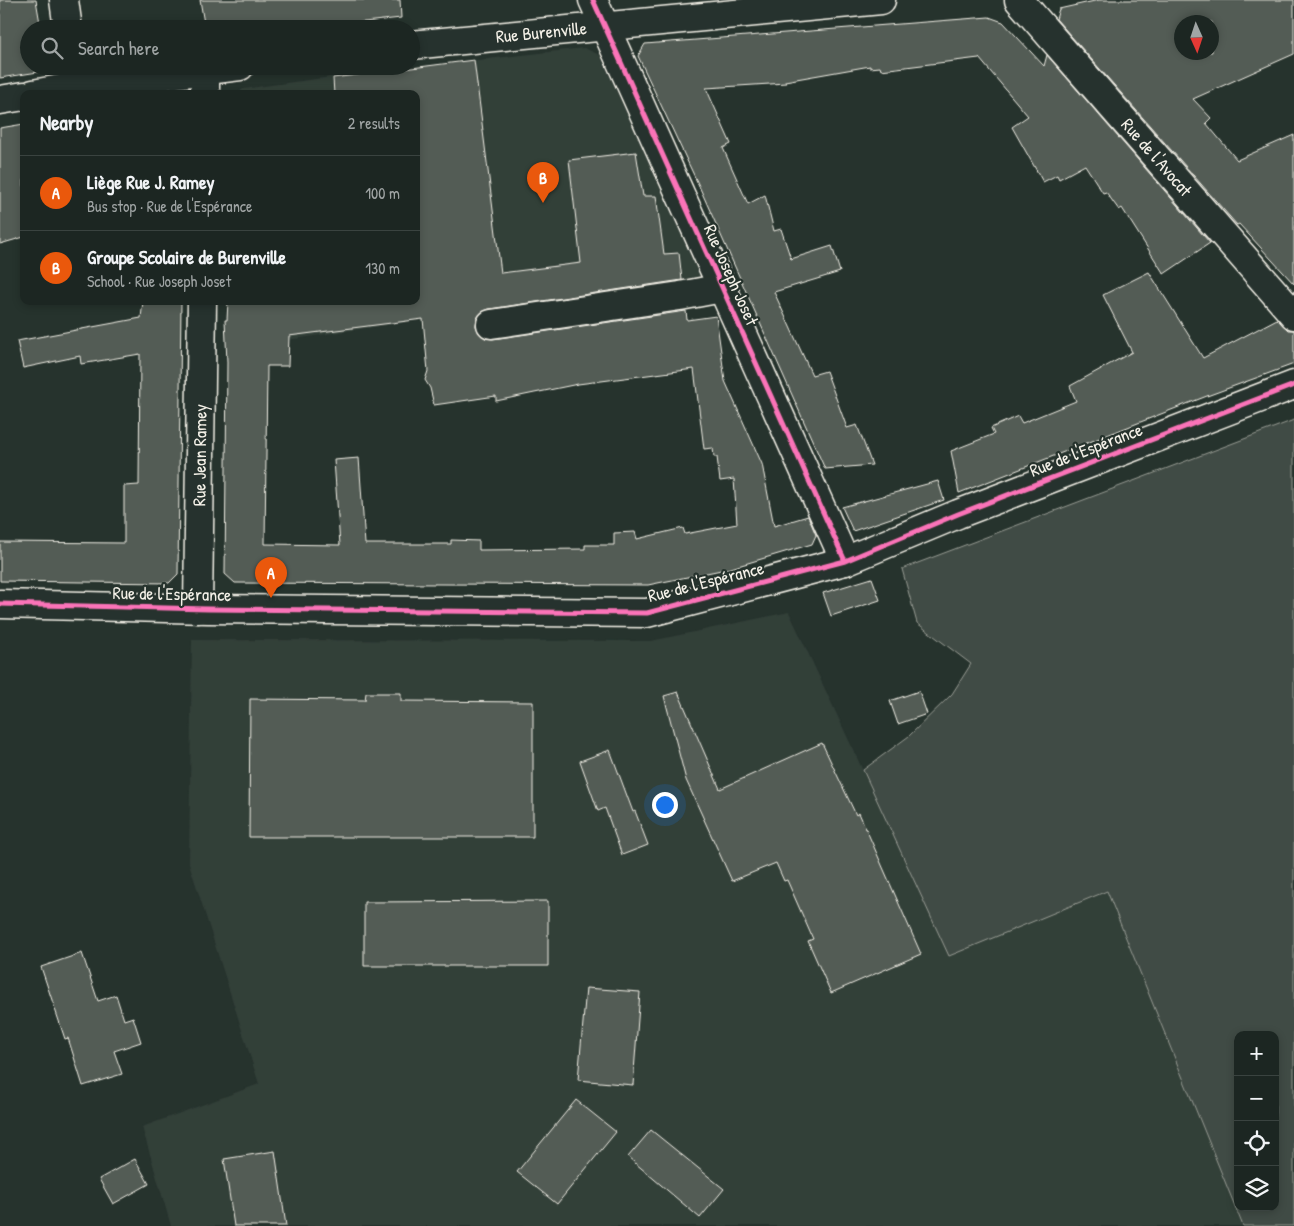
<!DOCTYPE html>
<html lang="en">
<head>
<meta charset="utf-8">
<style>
	body { margin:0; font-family:"Patrick Hand",sans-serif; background:#29322f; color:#f1f3f6 }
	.controls { position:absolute; right:15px; bottom:15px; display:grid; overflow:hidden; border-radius:10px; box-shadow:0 2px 8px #0003 }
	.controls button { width:45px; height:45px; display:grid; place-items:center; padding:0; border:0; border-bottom:1px solid #3a4340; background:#1c2622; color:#f1f3f6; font:25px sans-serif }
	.compass { position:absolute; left:1174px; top:15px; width:45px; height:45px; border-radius:50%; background:#1c2622; box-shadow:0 2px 8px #0003; rotate:177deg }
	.you { position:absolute; left:664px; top:804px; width:18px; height:18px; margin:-12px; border:4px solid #fff; border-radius:50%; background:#1a73e8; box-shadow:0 0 0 8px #1a73e833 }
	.badge { display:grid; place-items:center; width:32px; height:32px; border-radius:50%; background:#ea580c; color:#fff; font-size:16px; font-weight:700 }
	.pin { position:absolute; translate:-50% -41px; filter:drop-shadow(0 1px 2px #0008) }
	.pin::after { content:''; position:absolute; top:26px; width:18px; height:15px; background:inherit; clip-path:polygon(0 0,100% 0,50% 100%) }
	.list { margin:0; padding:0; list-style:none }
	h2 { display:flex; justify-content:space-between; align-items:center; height:65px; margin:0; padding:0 20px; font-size:21px }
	h2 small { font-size:16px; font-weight:400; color:#a0a5a5 }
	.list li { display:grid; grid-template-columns:32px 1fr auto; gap:15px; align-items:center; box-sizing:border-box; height:75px; padding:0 20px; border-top:1px solid #3a4340 }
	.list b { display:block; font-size:19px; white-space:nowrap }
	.list p { margin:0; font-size:16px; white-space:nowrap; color:#a0a5a5 }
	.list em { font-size:16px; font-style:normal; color:#a0a5a5 }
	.icon { flex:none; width:28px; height:28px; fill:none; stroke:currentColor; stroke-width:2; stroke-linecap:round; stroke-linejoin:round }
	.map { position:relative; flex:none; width:1294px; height:1226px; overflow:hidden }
	.search { position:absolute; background:#1c2622; box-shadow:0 2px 8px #0003; left:20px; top:20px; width:400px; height:55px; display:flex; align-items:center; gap:12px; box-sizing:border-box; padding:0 18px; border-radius:28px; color:#a0a5a5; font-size:19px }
	.panel { position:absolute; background:#1c2622; box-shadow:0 2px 8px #0003; left:20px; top:90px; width:400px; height:215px; border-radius:10px }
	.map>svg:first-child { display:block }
</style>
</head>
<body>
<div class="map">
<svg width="1294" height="1226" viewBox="0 0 1294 1226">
	<rect width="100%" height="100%" fill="#26332d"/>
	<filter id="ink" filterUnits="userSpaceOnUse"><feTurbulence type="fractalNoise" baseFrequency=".02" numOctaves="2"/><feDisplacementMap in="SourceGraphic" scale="10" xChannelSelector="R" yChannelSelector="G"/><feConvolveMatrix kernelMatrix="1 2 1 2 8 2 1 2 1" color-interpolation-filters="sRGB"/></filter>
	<g filter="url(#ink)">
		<!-- built -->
		<path fill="#333f39" d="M584,48L600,55L703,279L500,317L426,326L421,320L267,343L227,357L228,301H416V94H237L243,89L338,76Z
			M789,612L949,955L1107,891L1243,1226H171L142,1127L259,1084L189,863L192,640L651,641Z"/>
		<!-- green -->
		<path fill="#414b45" stroke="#9a9e96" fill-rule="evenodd" d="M1294,420V1226H1243L1107,891L949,956L863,770L909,736L952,694L971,664L917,623L902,569ZM1238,1035H1275V1207H1238Z"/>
		<!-- building -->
		<path fill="#525c55" stroke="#f4f1e8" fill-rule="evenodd" d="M0,0H36L41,29H29V66H43L38,72L0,78Z
			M200,0H400L401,18L300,29H205Z
			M1099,0H1294V54L1193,99L1211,118L1206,123L1237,160L1294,135V284L1239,224L1237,225L1056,19L1059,9ZM1182,22H1212V52H1182Z
			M989,17L1003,22L1044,66L1047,55L1210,243L1164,274L1122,208L1119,210L1106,192L1103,193L1085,165L1059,179L1057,175L1043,182L1012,127L1028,116L979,58L881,70L880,67L870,68V66L785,81L786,83L706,88L731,144L723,148L748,204L765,195L774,231L781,229L791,259L832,246L840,272L774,292L812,375L826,371L847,428L857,425L872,465L825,469L699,186L638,56L645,44Z
			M474,60L501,273L581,263L569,160L636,152L643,196H656L664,254L679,253L682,280L489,309L482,312L477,318L476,326L479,333L485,338L493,339L686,311L687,320L716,316L725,381L762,464L774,526L808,516L816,535L812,544L731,568L648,585L235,583L225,574L227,362L225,320H227L228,301H416V94H334L333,78ZM423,319L428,371L425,380L430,388L434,405L496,396V401L578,384L694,369L704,449L713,448L714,457H717L720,481L734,479L737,524L685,534L683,528L637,539L635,532L614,533V545H585V549L479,550V541L451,540V544H365L359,458L334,460L340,545L265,544L267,366H288L289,336Z
			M24,124V237L0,244V128Z
			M1149,272L1203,358L1277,319L1288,330H1294V364L1207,396L959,493L951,451L994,434L991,428L1018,416L1022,423L1076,401L1070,386L1132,352L1103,295Z
			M143,301H181L178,574L169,583L0,581V542L124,543V486L139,485L140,354L81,364L80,356L23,368L17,341L141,318Z
			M938,481L944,500L853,531L842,507Z
			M872,578L880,600L831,616L823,593Z
			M919,691L927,714L898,724L890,701Z
			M678,692L720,789L822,743L856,815L859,813L921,954L831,993L808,941L813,939L787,880L784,881L776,863L732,881L686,780L664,696Z
			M366,693H401V701L533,702V837H249L250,699L365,700Z
			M610,750L633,812L635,811L648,845L622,855L605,808L598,811L580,761Z
			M548,901V966H364V902Z
			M82,953L98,1001L116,995L124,1020L133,1017L141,1042L114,1051L122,1074L83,1086L68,1038L65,1039L41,967Z
			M586,988L640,992L633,1085L578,1080Z
			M576,1100L616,1132L557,1204L517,1172Z
			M651,1130L724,1189L700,1218L628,1157Z
			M275,1151L286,1226H234L224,1159Z
			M135,1159L149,1184L113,1204L99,1179Z"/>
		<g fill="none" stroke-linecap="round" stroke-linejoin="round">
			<defs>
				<g id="minor">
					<path d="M64,0L68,29"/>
					<path d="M593,0L845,561"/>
					<path id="s1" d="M1019,0L1294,315"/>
					<path id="s2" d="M411,45L881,0"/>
					<path d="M33,94L77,86L240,66"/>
					<path d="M205,94V71"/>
					<path d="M0,100L24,96"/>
					<path d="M491,324L680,296L722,288"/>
					<path d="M0,604L208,609L647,613L845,561L958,514L1294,385"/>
					<path id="s3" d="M198,609L202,301"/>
				</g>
			</defs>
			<!-- minor casing -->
			<use href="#minor" stroke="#f4f1e8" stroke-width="31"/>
			<!-- minor -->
			<use href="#minor" stroke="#26332d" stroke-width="28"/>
			<defs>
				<path id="cycleway" d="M593,0L845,561
					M0,604L208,609L647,613L845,561L958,514L1294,385"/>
			</defs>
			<!-- cycleway casing -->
			<use href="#cycleway" stroke="#26332d" stroke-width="8"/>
			<!-- cycleway -->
			<use href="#cycleway" stroke="#fb73b8" stroke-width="5"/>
		</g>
	</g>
	<g text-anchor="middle" stroke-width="4.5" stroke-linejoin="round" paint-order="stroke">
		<!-- street labels -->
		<g font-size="18" fill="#f4f1e8" stroke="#26332d">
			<text dy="6" stroke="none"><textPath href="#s2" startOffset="131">Rue Burenville</textPath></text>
			<text dy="6" stroke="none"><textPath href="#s1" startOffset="209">Rue de l'Avocat</textPath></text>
			<text transform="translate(731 275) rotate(66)" y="6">Rue Joseph Joset</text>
			<text transform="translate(1086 450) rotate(-21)" y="6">Rue de l'Espérance</text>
			<text dy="6" stroke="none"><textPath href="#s3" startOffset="154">Rue Jean Ramey</textPath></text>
			<text transform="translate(706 582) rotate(-14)" y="6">Rue de l'Espérance</text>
			<text transform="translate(172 594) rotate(1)" y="6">Rue de l'Espérance</text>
		</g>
	</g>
</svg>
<div class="controls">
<button>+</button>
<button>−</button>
<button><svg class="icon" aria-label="locate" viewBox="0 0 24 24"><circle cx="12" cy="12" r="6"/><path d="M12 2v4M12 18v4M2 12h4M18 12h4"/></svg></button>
<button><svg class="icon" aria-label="layers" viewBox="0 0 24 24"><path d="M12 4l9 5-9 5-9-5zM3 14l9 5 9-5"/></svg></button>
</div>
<svg class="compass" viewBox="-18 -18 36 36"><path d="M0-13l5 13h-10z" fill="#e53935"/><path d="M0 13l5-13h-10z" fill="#a0a5a5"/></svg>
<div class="you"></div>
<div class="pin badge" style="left:271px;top:598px">A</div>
<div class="pin badge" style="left:543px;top:203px">B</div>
<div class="search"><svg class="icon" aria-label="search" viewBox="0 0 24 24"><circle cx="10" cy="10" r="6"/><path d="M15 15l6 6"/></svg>Search here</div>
<section class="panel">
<h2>Nearby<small>2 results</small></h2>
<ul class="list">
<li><span class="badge">A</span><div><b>Liège Rue J. Ramey</b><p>Bus stop · Rue de l'Espérance</p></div><em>100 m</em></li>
<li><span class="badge">B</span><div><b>Groupe Scolaire de Burenville</b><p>School · Rue Joseph Joset</p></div><em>130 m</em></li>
</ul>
</section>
</div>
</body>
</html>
